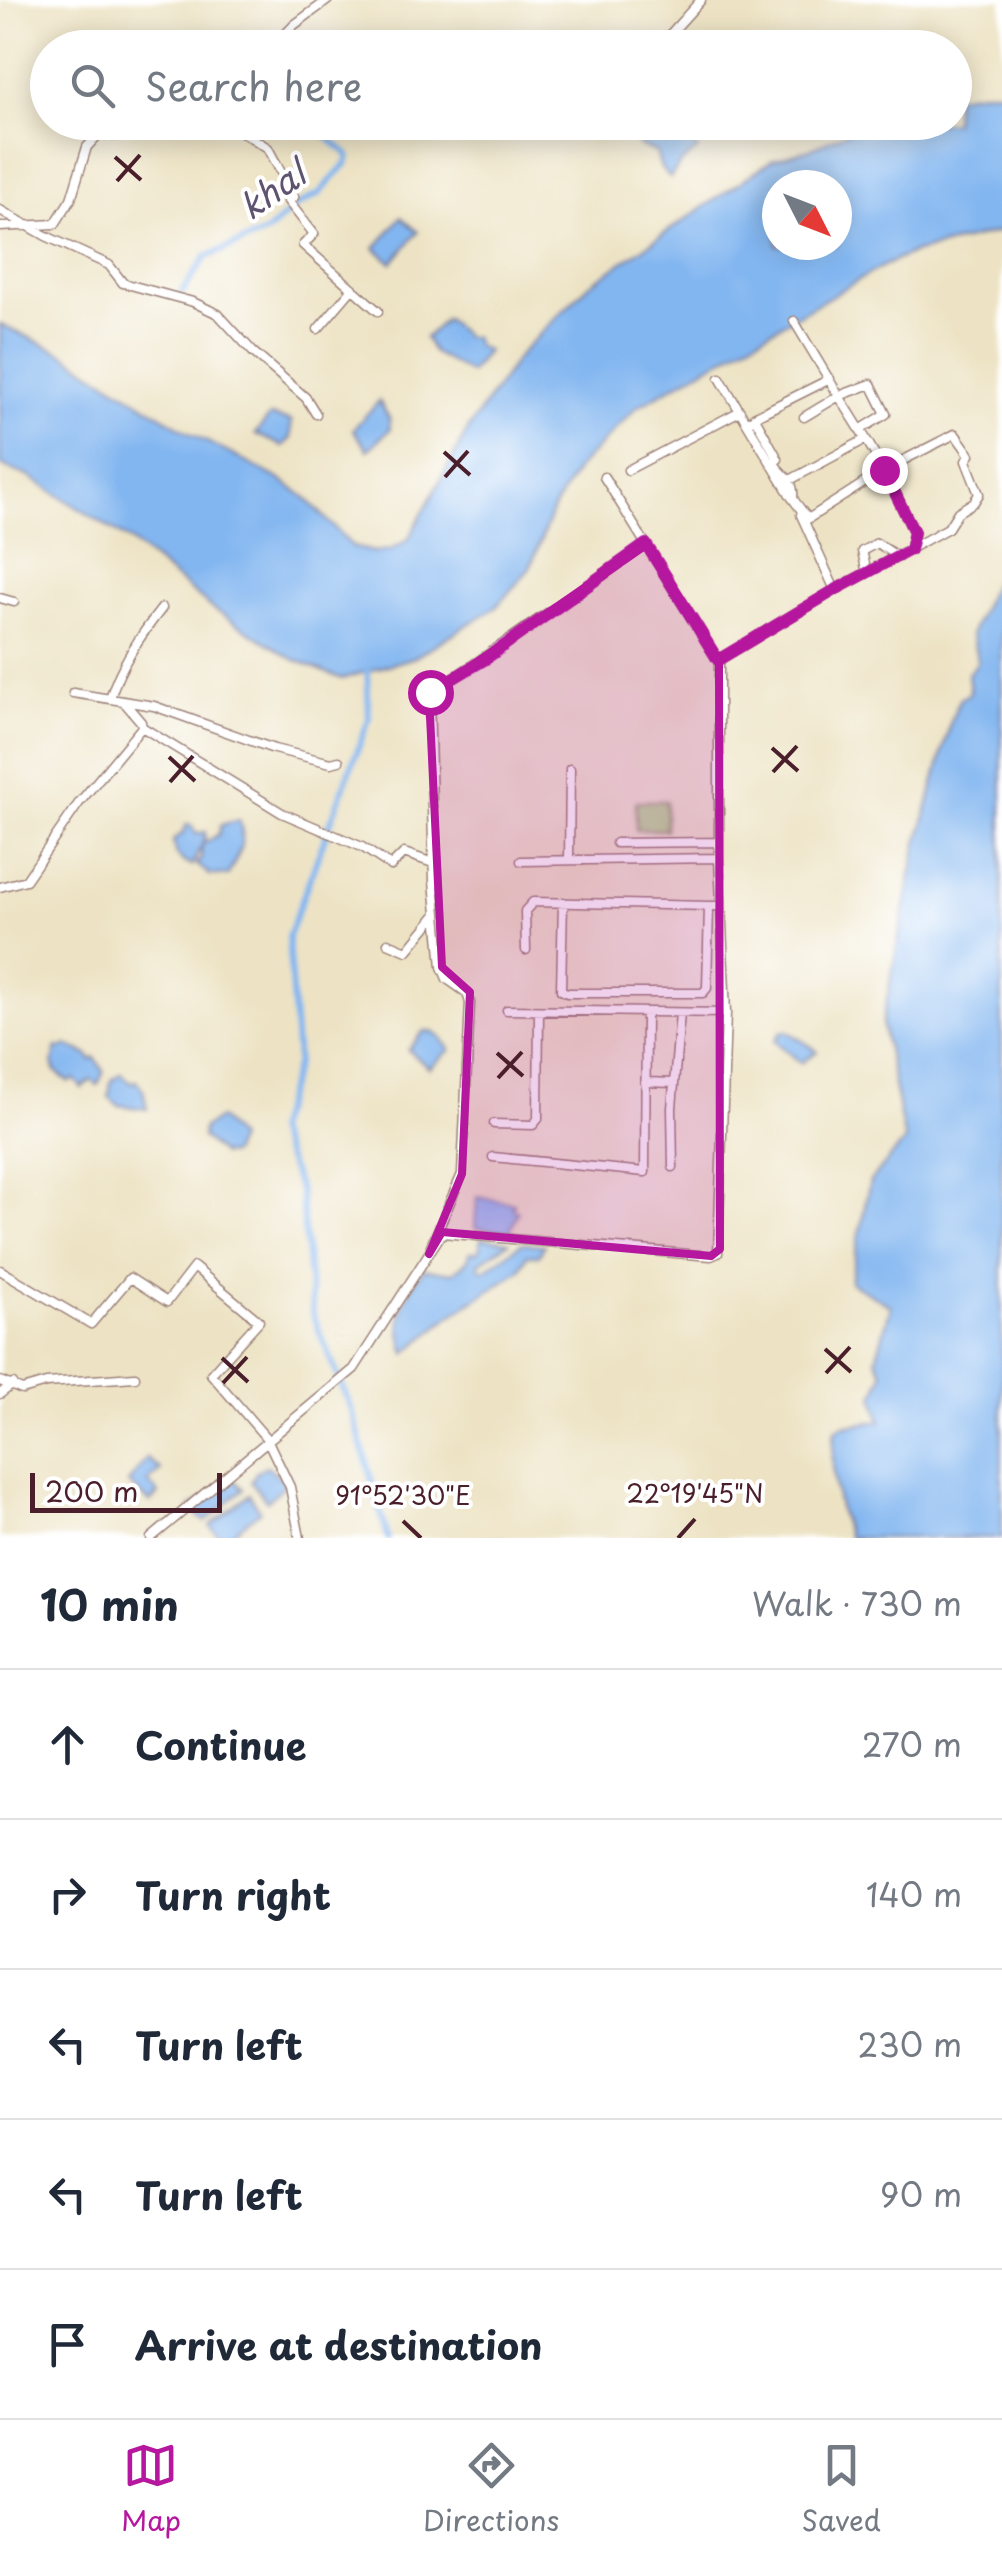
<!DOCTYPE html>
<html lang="en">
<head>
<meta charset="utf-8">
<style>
	body { margin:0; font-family:"Playpen Sans",sans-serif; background:#f2f2f3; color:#1f2937 }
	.compass { position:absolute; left:762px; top:170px; width:90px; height:90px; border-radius:50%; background:#fff; box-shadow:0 5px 25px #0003; rotate:132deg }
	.scale { position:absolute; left:30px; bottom:25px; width:192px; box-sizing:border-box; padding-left:10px; border:5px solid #4a1f2b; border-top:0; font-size:28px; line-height:35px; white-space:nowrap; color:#4a1f2b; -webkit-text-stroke:8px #fff; paint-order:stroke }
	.stop { position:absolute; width:30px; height:30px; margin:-22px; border:8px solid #b5179e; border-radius:50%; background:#fff }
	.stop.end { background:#b5179e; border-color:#fff; box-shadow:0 2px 10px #0008 }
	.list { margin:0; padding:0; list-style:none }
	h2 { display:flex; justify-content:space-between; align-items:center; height:130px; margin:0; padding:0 40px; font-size:42px }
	h2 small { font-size:32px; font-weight:400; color:#747a83 }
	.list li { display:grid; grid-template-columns:65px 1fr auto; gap:30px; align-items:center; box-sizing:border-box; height:150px; padding:0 40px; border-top:2px solid #e0e1e3 }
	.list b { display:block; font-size:38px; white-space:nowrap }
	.list em { font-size:32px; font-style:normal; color:#747a83 }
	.icon { flex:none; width:55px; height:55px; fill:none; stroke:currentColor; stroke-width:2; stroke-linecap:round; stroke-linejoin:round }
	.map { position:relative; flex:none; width:1002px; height:1538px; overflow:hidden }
	.search { position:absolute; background:#fff; box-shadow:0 5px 25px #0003; left:30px; right:30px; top:30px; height:110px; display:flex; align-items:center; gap:25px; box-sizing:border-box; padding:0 35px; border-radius:55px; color:#747a83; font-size:38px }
	.sheet { height:880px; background:#fff }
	nav { display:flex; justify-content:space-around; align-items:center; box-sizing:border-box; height:140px; border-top:2px solid #e0e1e3; background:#fff; font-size:28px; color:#747a83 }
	nav a { display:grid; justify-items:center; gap:5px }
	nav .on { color:#b5179e }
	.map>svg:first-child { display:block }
</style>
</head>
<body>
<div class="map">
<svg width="1002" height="1538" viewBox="0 0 1002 1538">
	<rect width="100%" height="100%" fill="#fff"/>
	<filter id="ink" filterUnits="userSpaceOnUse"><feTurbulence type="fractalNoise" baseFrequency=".01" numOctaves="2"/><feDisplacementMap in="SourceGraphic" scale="20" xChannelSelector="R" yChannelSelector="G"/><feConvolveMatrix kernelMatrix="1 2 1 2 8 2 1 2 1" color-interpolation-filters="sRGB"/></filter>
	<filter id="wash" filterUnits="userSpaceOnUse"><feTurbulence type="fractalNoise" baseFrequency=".0048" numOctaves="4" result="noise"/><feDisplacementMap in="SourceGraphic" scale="40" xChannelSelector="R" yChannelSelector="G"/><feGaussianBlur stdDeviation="2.25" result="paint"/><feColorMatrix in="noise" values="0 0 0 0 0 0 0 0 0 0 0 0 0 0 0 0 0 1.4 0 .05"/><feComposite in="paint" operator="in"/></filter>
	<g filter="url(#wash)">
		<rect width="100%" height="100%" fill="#ede3c4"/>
		<!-- green -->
		<path fill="#a8cf7a" stroke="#797752" stroke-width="2.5" d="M636,801H666V830H636Z"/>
		<!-- water -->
		<path fill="#82b6f0" stroke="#666a8e" stroke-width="2.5" fill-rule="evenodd" d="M986,91H1002V231L912,253L885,265L637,407L577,469L553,509L530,568L496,607L415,657L342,679L293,659L212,608L129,540L28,476L0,465V324L60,352L188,432L279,479L304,496L353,547L374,552L390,550L408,540L469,428L520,354L589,285L773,160L807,150L869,123L954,122L955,96ZM837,185V245H777V185Z
			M639,123H668L698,149L679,165L670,178L661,168L656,152L640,146L633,131Z
			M401,217L418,232L392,263L375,248Z
			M446,319L466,337H473L477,346L487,351L470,373L434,353L425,338Z
			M379,401L389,418L390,429L368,450L353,429Z
			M270,416L291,421V438L283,446L255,434Z
			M1002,564V1538H849C836,1507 829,1465 835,1431L842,1426L881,1421L874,1397L883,1373L876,1359L891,1306L850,1282L870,1181L905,1141L882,1024L915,855L951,720L960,699L970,693L968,674L978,662L971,633Z
			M239,820C247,843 239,854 228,875H210L196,864L201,859L202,845L219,834L221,825Z
			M187,824L192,826L196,834L205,832V839L192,865L185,863L177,855L173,841L184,832Z
			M424,1031C437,1030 443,1040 450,1050L429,1068L408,1050Z
			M787,1031L815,1049L817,1051L801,1063L775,1041L781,1032Z
			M66,1045L88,1055L91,1060L95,1058L104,1071L98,1085L91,1080L82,1088L74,1079L69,1082L55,1071L53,1062L57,1047L62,1049Z
			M121,1073L131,1083L136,1081L143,1089L147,1109L118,1105L109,1097L111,1081Z
			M219,1118L238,1139L231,1154L222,1155L202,1137L203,1128Z
			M477,1197L514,1203L513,1209L518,1211L510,1232L475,1228Z
			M481,1238L509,1242L479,1263L480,1269L485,1270L522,1243L544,1245L539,1255H527L520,1270L450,1316L406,1353C394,1317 403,1298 424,1269L453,1273L468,1260L470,1252H479Z
			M147,1458L161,1470L148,1482L159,1494L150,1502L128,1483Z
			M267,1466L287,1483L267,1501L251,1482L257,1471Z
			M232,1478L243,1489L205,1522L190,1508Z
			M249,1494L260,1511L226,1538H221L210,1526Z"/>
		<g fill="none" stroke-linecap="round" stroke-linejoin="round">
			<!-- canal -->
			<path stroke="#82b6f0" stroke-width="6" d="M182,292L206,257L267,232L296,206L319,194L347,163L349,157L344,151L309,122
				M367,666L369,719L288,937L297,1062L275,1131L300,1191L313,1316L352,1410L388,1538"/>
		</g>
	</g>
	<g filter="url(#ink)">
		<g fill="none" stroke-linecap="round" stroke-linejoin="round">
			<defs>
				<path id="minor" d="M59,40L65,48
					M664,41L701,0
					M272,48L294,25L328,0
					M477,48L474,44L490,34
					M226,122L268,148L294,197L288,201L314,234L303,245L378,311
					M0,210L46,236L109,265L123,283L193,302L218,314L253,352L306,398L316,414
					M0,227L55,224L71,199L87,147L99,134L116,136L124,122
					M794,321L839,396L804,417
					M318,329L353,288
					M720,378L792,498
					M754,417L830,379
					M747,422L755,418L778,459L773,462C783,477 795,479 793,499L808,519L884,470L866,439
					M628,470L740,411
					M790,480L866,439L839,396L871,384L886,414L860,430
					M801,515L835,590
					M867,573L862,551L877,543L898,557
					M0,598L14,602
					M718,660L835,590L948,528L958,512L974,502L979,494L966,461L970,455L955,434L884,470L914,532L910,550
					M73,693L154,706L274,749L331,763L339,761
					M110,698C121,664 140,636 162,608
					M124,702L141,722L142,727L282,813L362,847L391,866L404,853L433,863
					M616,843L719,842
					M569,860L570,769
					M521,861L719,858
					M0,887L26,880L79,803L142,727
					M563,902L561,990L567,993H703L707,988L709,906H721
					M388,943L407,951L437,914
					M526,950L525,911L533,902L709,906
					M507,1010L726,1013
					M645,1082L674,1083
					M494,1124L533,1125L538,1119L539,1011
					M493,1157L645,1172L646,1014
					M673,1167L672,1108L680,1013
					M431,1246L462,1174L470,1003L467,993L447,979L442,967L434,881L429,695L646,545
					M0,1270L91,1324L130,1278L167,1302L194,1267L259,1321L211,1374L267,1439L290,1487L300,1538
					M0,1381L22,1390L46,1383L135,1377
					M0,1394L13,1384
					M151,1538L354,1369L442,1233L711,1256L718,1253L726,1013L719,858V662L604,477"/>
			</defs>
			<!-- minor casing -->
			<use href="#minor" stroke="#9c8178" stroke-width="11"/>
			<!-- minor -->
			<use href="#minor" stroke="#fff" stroke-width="8"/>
		</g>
	</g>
	<g fill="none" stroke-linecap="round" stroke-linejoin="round" filter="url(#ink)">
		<!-- route -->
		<path stroke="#b5179e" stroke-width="12" d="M430,692L484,660L646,544L718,660L835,590L910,550L914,532L884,470"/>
	</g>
	<!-- marked area -->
	<path fill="#b5179e" fill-opacity="0.2" stroke="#b5179e" stroke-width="8" stroke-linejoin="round" d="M646,545L719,662L720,1249L711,1256L442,1232L429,1254L462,1174L470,992L442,967L429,695Z"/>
	<!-- ticks -->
	<path fill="none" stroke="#4a1f2b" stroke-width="4" d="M115,157L141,180M117,181L140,155M444,452L470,475M445,477L468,451M772,748L798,771M169,757L195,781M773,772L797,746M170,782L193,756M497,1053L523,1076M498,1078L522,1052M825,1349L851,1372M222,1358L248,1382M826,1373L850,1347M223,1383L247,1357M403,1521L421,1538M678,1538L695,1519"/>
	<g text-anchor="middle" stroke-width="8" stroke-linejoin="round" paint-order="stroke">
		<!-- water labels -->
		<g font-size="35" font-style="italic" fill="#5e5470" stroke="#fff">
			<text transform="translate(273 191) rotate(-35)" y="12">khal</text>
		</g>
	</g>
	<g font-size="25" text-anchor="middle" fill="#4a1f2b" stroke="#fff" stroke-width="8" stroke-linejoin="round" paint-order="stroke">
		<text x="695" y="1503">22°19'45"N</text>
		<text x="403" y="1505">91°52'30"E</text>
	</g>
</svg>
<svg class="compass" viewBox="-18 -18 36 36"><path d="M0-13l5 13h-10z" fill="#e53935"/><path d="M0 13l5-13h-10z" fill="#747a83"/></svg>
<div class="scale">200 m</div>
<div class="stop" style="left:430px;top:692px"></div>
<div class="stop end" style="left:884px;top:470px"></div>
<div class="search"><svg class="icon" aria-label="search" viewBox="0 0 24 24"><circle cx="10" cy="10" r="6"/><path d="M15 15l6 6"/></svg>Search here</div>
</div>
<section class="sheet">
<h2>10 min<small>Walk · 730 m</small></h2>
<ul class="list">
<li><svg class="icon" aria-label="ahead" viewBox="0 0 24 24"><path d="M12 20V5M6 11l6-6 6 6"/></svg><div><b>Continue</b></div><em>270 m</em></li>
<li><svg class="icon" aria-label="right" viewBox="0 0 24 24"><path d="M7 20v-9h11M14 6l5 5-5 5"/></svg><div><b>Turn right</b></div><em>140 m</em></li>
<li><svg class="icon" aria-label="left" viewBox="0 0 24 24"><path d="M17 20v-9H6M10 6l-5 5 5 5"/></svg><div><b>Turn left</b></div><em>230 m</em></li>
<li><svg class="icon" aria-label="left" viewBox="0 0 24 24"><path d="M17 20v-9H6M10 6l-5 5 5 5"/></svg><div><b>Turn left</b></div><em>90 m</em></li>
<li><svg class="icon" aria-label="arrive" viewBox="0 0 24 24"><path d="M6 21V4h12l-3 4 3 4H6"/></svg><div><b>Arrive at destination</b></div></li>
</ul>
</section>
<nav>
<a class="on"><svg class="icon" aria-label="map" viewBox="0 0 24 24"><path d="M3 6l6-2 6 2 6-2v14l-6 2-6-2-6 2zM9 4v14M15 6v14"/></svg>Map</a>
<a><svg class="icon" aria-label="directions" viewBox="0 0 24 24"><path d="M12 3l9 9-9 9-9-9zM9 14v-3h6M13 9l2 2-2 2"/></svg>Directions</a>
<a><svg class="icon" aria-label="saved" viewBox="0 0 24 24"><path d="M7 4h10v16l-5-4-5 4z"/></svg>Saved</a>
</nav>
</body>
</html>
